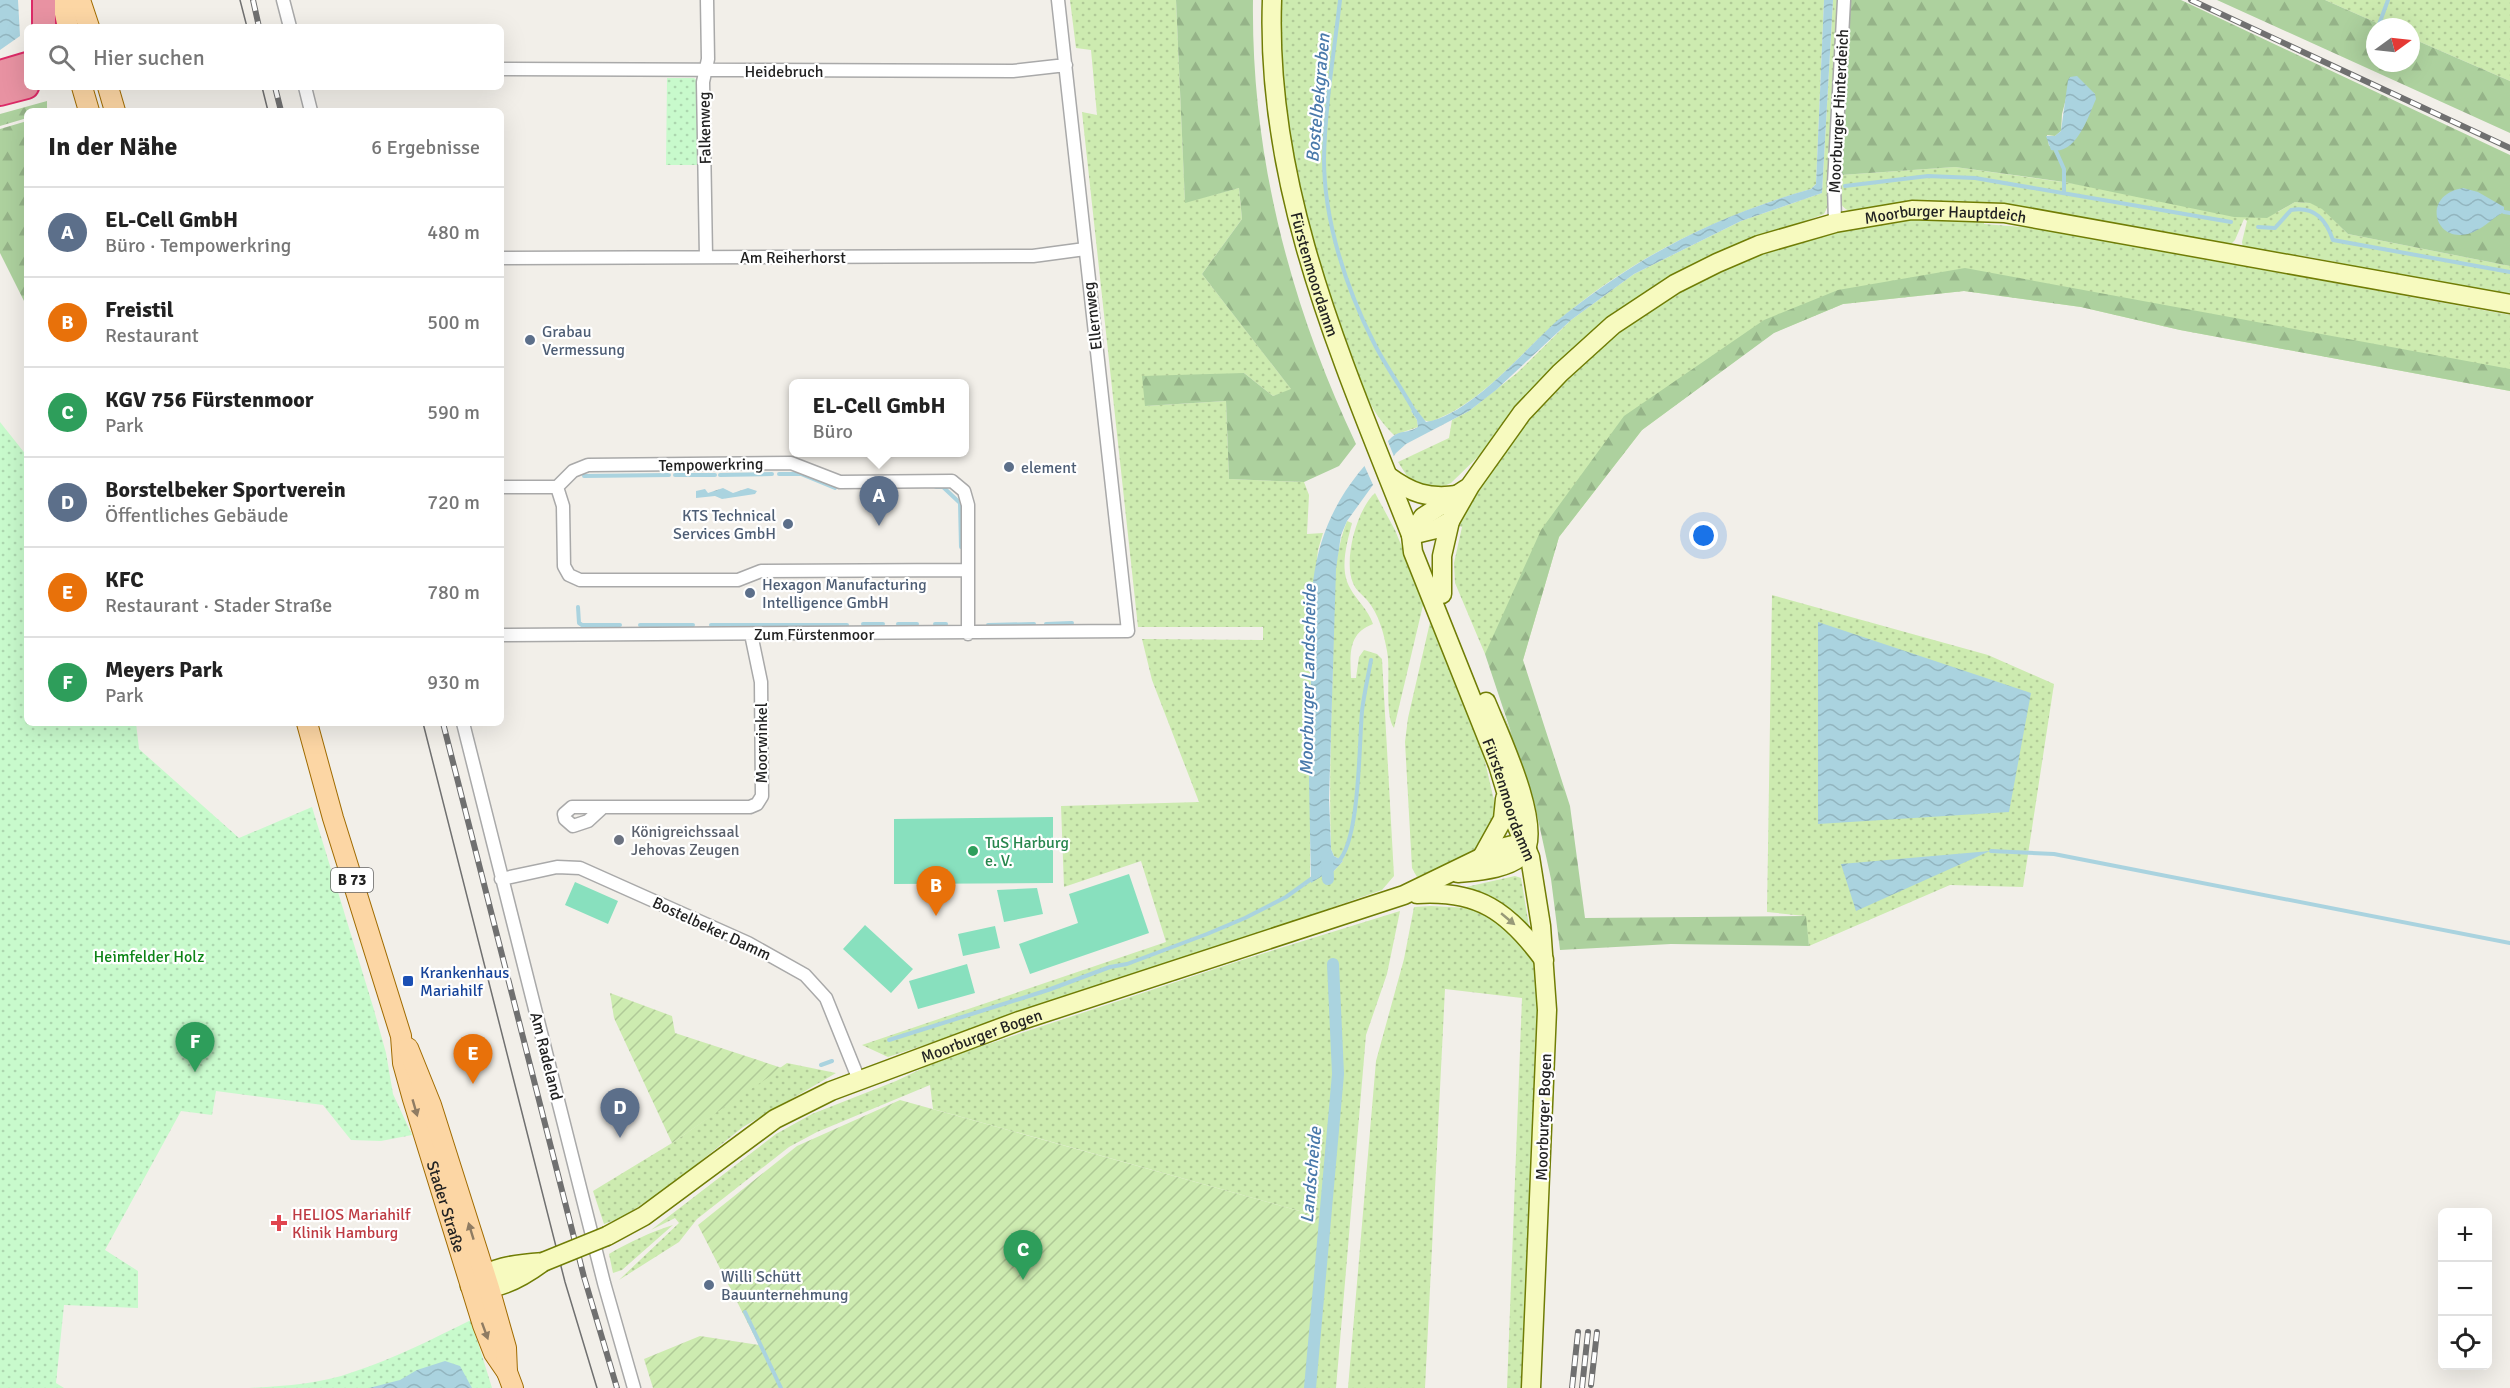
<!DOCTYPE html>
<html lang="de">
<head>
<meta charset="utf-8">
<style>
	body { margin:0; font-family:Signika,sans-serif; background:#f2f2f2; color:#222 }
	.controls { position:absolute; right:18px; bottom:18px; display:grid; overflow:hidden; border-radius:9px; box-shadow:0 6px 24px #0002 }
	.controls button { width:54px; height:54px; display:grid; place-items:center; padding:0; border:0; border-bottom:2px solid #e0e0e0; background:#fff; color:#222; font:30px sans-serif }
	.compass { position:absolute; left:2366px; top:18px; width:54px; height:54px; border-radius:50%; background:#fff; box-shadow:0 6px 24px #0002; rotate:75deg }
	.you { position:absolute; left:1704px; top:536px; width:21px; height:21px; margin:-15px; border:4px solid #fff; border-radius:50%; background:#1a73e8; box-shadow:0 0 0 9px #1a73e833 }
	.badge { display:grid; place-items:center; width:39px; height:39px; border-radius:50%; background:#1a73e8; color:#fff; font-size:20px; font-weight:700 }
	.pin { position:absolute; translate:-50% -50px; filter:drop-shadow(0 2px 3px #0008) }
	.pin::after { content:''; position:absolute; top:32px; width:21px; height:18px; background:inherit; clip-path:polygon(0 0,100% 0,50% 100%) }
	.popup { position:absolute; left:789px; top:379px; width:180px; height:78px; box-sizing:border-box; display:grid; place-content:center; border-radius:9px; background:#fff; filter:drop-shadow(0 2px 4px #0005); font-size:20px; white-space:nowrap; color:#767676 }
	.popup b { font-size:22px; color:#222 }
	.popup::after { content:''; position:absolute; left:50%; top:100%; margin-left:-12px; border:12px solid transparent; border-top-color:#fff }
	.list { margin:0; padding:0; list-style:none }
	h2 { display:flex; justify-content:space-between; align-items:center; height:78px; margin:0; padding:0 24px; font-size:26px }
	h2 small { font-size:20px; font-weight:400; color:#767676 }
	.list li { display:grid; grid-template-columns:39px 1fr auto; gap:18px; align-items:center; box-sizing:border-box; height:90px; padding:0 24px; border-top:2px solid #e0e0e0 }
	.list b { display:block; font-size:22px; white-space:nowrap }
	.list p { margin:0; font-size:20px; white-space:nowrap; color:#767676 }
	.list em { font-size:20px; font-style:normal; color:#767676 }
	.icon { flex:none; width:33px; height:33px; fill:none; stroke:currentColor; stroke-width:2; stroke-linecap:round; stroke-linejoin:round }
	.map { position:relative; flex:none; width:2510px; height:1388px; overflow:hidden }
	.search { position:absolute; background:#fff; box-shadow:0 6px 24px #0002; left:24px; top:24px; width:480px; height:66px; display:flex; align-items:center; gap:15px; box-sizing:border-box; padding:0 21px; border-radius:9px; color:#767676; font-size:22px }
	.panel { position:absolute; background:#fff; box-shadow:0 6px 24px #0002; left:24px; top:108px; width:480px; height:618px; border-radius:9px }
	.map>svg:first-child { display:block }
</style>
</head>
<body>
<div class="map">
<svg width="2510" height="1388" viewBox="0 0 2510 1388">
	<defs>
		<pattern id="grass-dots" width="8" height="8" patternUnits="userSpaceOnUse" patternTransform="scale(1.5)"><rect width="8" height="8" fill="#cdebb0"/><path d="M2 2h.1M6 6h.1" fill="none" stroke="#b0c997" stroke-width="1.8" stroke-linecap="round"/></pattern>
		<pattern id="forest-firs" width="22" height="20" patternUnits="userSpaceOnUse" patternTransform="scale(1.5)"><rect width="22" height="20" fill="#add19e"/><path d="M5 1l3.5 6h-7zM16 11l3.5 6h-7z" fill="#95b388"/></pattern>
		<pattern id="park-dots" width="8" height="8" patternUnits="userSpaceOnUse" patternTransform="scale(1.5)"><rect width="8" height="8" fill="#c8facc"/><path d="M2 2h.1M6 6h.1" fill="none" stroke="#acd6af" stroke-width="1.8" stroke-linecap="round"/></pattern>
		<pattern id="garden-furrows" width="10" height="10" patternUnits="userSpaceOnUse" patternTransform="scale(1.5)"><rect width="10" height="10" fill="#cdebb0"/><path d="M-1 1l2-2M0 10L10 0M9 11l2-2" fill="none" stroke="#b0c997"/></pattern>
		<pattern id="water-waves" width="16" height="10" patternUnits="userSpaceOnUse" patternTransform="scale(1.5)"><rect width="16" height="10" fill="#aad3df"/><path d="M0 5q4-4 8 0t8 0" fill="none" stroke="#92b5bf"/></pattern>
	</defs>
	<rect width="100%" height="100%" fill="#f2efe9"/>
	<!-- grass -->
	<path fill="url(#grass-dots)" d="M1070,0H1176L1185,202L1239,188L1242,219L1202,274L1292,390L1273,396L1244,373L1145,406L1226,401L1229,479L1304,482L1309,495L1307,534L1323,533L1318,550L1311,620L1310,877L1326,874V880H1331L1332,873L1343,861L1334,856L1331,849C1329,786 1331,724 1333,661C1334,615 1330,564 1347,521L1352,523C1347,543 1339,569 1350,588C1357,601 1368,609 1373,624C1348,633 1350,654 1351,678H1356L1359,657L1364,650L1377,654L1382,659L1394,876L1382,890L1148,972L888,1057L862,1045L1166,942L1141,861L1064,887L1061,806L1199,802L1152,680L1142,639L1263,640V627H1138L1082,112L1097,115L1091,50L1076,48Z
		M1279,0H1824L1816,184L1811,189C1720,215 1631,258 1558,321C1517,356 1483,403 1430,422L1423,420L1416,409L1411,411L1417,420L1418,427L1394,435C1368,411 1356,372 1344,339C1325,288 1307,236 1296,182C1284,122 1281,61 1279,0Z
		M1833,0H1839L1829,204L1824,214L1757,239L1682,273L1488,447L1451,483L1439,488L1418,483L1407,476L1398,462L1449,438L1452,420L1469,411L1517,373L1571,320L1634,274L1741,221L1822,193Z
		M2325,0H2510V81L2411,38V27H2386Z
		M1955,167L2278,212L2295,202L2311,203L2322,208L2348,234L2510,266V297L2309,257L2243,248L2242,242L2247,221L2244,219L2235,240L2230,245L1995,205L1918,203L1852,212C1836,207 1835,189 1841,175Z
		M1943,215L1984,217V224L2033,228L2510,315V391L2180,330L2081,307L1964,291L1843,304L1773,333L1642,430L1559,537L1523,660L1485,654L1455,583L1454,563L1462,527L1459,526C1533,374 1667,272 1830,230C1866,221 1906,220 1943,215Z
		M1375,493L1395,530L1424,601L1394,728C1384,715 1391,670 1387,651C1384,634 1379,614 1367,600C1362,594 1356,591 1353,583C1343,560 1357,509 1375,493Z
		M1772,595L1988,655L2054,684L2023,887L1950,885L1809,946L1805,916L1767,912Z
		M1431,618L1482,749L1497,813L1476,854L1417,877L1412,868L1405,742L1408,718Z
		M1515,876L1521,878L1530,932L1457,889Z
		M1431,906L1469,908L1501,923L1523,944L1535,965L1539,997L1521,1388H1507L1522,998L1445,989L1425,1388H1348L1376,1061L1404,959L1414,907Z
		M1400,911L1387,974L1366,1035L1336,1388H1312L1325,1218L933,1109L930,1085L817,1132L789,1147L697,1219L679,1242L619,1280L679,1223L675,1218L651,1230L776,1134L812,1114L896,1081L940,1060L1242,960Z
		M787,1063L836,1073L743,1127L672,1184L623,1217L604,1224L593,1191L672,1143Z
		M673,1225L622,1270L613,1273L609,1254C629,1242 651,1232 673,1225Z"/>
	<!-- forest -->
	<path fill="url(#forest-firs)" fill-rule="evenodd" d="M1176,0H1253C1251,155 1290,304 1356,444L1339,466L1304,482L1229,479L1226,401L1145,406L1142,376L1244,373L1273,396L1291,389L1202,274L1242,219L1239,188L1185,203Z
		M1847,0H2181L2510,155V266L2348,234L2322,209L2310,203L2295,202L2267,218L2234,217L2064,182L1955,167L1841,175ZM2069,87L2088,89L2095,94C2084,132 2082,129 2049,146L2047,135L2055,136L2061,131L2062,114Z
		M2217,0H2325L2386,27H2375V63H2411V38L2510,81V133Z
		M47,101V111H27V118L0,126V114Z
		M27,121V307L0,253V129Z
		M1965,268L2510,369V391L2180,330L2081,307L1964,291L1843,304L1774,333L1642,430L1559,537L1523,660L1570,806L1585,918L1806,916L1809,946L1671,944L1560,950L1551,879L1534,801L1502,710L1512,735L1485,654L1541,530L1624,416L1764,320L1838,290Z"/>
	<!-- park -->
	<path fill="url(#park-dots)" d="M667,78H694L701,84V165H666Z
		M0,422L27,456V723H136L139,749L239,838L312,807L374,1010L386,1053L393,1094L412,1135L381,1141L351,1140L323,1105L216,1091L212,1115L181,1111L105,1250L138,1271V1308L64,1305L56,1383L64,1388H0Z
		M471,1320L492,1388H249C284,1386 320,1384 353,1372C394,1359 432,1339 471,1320Z"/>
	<!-- garden -->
	<path fill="url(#garden-furrows)" d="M610,993L672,1016L675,1033L782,1068L672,1143L614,1018Z
		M900,1100L1325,1218L1311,1388H653L644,1359L700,1336L759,1345L698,1225L797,1146Z"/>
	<!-- pitch -->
	<path fill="#88e0be" d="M1053,817V883L894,884V819Z
		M1129,874L1149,933L1030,974L1019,944L1078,923L1069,894Z
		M575,882L618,901L608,924L565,905Z
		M1037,888L1043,914L1004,922L997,890Z
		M865,925L913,969L891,993L843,949Z
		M995,926L1000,948L963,956L958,934Z
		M967,964L975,993L918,1009L909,981Z"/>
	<!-- water -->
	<path fill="url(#water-waves)" d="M0,0H18L20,36L0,50Z
		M1824,0H1833L1822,193L1741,221L1634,274L1571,320L1496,390L1469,411L1406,444L1396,453L1347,521L1341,535L1336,569L1329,799L1331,849L1334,856L1343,861L1332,873L1324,875L1311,883L1309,781L1313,582C1321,520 1347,480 1392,437C1400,430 1410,433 1418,427L1417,420L1411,411L1416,409L1426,422C1471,415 1525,349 1558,320C1577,305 1597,290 1617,277C1676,237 1743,208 1811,189L1816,184Z
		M2077,76L2095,94L2096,99C2088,117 2076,156 2051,150L2046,136H2055L2061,131L2068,80L2070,77Z
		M2463,188L2478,192L2504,207V212C2491,219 2482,230 2468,234C2434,243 2421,195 2463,188Z
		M723,488L733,493L748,488L757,491L755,494L722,499L715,496L696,498V491L705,489L708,493Z
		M1818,622L2031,693L2009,812L1818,824Z
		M1990,851L1856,911L1841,864Z
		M445,1361L460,1366L472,1388H369L400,1380L417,1370Z"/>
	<!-- pier -->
	<path fill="#f2efe9" d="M1387,439L1395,459L1374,487L1364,465Z"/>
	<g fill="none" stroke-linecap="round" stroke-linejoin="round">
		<!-- stream -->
		<path stroke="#aad3df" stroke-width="4" d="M1340,0C1334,53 1325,106 1324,159C1324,221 1346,288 1374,343C1386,367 1403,390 1416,414
			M2378,27L2388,0
			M2056,151L2064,169V193
			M1845,186L1928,176L1975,178L2231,222
			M2504,212L2510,213
			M2258,227L2275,228L2291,210C2315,206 2326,220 2333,240L2510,272
			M779,474H801L835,488
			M675,475H715
			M720,475L772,474
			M584,476L669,475
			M936,487H943L960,503L961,547
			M578,607L579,623L582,625H620
			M863,624H883
			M898,624H917
			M935,624H946
			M1046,624L1072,623
			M640,625H693
			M711,625H847
			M988,625L1034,624
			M1991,851L2054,854L2510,943
			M1338,862C1360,840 1359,744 1362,711C1364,694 1368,677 1371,660
			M889,1040L1048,990L1110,967L1127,964L1207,934L1245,918L1286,897L1314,877
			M821,1065L832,1061
			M745,1312L781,1388"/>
		<!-- canal -->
		<path stroke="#aad3df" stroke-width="12" d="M1327,858L1328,879
			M1310,1388L1338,1074L1333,964"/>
		<defs>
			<path id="street" d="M283,0L290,27
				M501,69L1013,71L1066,65
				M305,87L311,111
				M1835,223L1834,183L1844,0
				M706,257L703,82L708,59L707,0
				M501,258L1033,256L1085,249
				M501,487H557L573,471L588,465L791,463L840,482L952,481L964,491L968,505V634
				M557,487L563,506L564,566L569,575L580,580H738L761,571L968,570
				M501,635L1128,631L1058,0
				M463,723L604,1283L634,1388
				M601,809L588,821L573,826L565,819L564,814L572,807H750L757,804L762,796L761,682L751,634
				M501,879L557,867L580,868L748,943L805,975L826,998L859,1080"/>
			<g id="secondary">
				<path id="s1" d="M1272,0C1265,190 1343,362 1411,535L1413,552L1498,765L1516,824L1530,857L1541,926L1547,1010L1531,1388"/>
				<path d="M1388,476C1411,493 1428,499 1457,495"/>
				<path id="s2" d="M1411,535L1436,529L1450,521L1470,486L1522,413L1560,373L1613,325L1675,284L1717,263L1759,245L1835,223L1912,210L2004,213L2510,304"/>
				<path d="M1411,535L1423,517L1466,489"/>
				<path d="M1442,594V556L1450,521"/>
				<path d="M1483,855L1503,819L1505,799"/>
				<path d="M1458,873C1477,871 1510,869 1523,854C1545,830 1497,729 1486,702"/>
				<path d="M1417,894C1478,890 1508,911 1544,960"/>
				<path id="s3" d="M607,1236L644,1216L775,1119L831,1091L1019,1021L1404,895L1501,848L1513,845L1527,849"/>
				<path d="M543,1262C524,1276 494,1295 470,1286C488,1266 518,1264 543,1262Z"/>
			</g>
			<g id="primary">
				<path d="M62,0L68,27"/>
				<path d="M80,0L89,27"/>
				<path d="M82,87L89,111"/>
				<path d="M108,87L115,111"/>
				<path id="s4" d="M307,723L333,818L401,1036L403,1063L413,1099L483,1325L494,1353L507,1372"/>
				<path d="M408,1048L431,1105L489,1288L506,1348L507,1372L513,1388"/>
			</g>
			<path id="highway" d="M44,0V27
				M0,72L27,64
				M0,94L27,87"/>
		</defs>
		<!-- street casing -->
		<use href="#street" stroke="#a9a9a9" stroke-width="15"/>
		<!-- secondary casing -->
		<use href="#secondary" stroke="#707d05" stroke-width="21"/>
		<!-- primary casing -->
		<use href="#primary" stroke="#a06b00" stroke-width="22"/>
		<!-- highway casing -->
		<use href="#highway" stroke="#dc2a67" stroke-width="26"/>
		<!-- street -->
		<use href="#street" stroke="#fff" stroke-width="12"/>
		<!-- secondary -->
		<use href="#secondary" stroke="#f7fabf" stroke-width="18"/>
		<!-- primary -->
		<use href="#primary" stroke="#fcd6a4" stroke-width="20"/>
		<!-- highway -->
		<use href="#highway" stroke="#e892a2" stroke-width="22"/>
		<!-- tram -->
		<path stroke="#707070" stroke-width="1.5" d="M240,0L247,27
			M262,87L268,111
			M423,723L565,1282L597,1388"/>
		<defs>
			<path id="rail" d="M253,0L259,27
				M2191,0L2510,148
				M275,87L281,111
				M443,723L584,1277L617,1388
				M1591,1385L1597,1332
				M1572,1388L1578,1332
				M1582,1388L1588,1332"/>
		</defs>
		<!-- rail casing -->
		<use href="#rail" stroke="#707070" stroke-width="6"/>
		<!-- rail -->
		<use href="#rail" stroke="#fff" stroke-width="4" stroke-dasharray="11" stroke-linecap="butt"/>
		<defs>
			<path id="secondary-bridge" d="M543,1262L607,1236"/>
		</defs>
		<!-- secondary-bridge casing -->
		<use href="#secondary-bridge" stroke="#707d05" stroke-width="21" stroke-linecap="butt"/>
		<!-- secondary-bridge -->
		<use href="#secondary-bridge" stroke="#f7fabf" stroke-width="18"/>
	</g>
	<!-- one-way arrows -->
	<defs><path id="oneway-solid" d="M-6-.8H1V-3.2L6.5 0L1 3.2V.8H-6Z" transform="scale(1.5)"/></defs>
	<use fill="#979978" href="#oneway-solid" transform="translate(1508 919) rotate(40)"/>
	<g fill="#8f7c63">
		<use href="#oneway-solid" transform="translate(415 1108) rotate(74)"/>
		<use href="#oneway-solid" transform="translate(471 1231) rotate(-107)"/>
		<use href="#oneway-solid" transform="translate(485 1331) rotate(70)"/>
	</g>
	<!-- markers -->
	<g fill="#5c6f8a" stroke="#fff" stroke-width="2">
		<circle cx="530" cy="340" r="6"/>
		<circle cx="1009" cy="467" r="6"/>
		<circle cx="788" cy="524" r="6"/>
		<circle cx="750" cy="593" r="6"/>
		<circle cx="709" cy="1285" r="6"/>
	</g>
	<circle fill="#6b7280" stroke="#fff" stroke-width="2" cx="619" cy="840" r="6"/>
	<circle fill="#2e9e5b" stroke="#fff" stroke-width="2" cx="973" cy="851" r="6"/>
	<rect fill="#1a4fb4" stroke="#fff" stroke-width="2" x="402" y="975" width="12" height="12" rx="3"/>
	<path fill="#e0444e" stroke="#fff" stroke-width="2" d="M276 1214h6v6h6v6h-6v6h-6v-6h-6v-6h6z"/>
	<g text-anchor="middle" stroke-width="4.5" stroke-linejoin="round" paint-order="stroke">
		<!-- shield labels -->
		<rect fill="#fff" stroke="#646464" stroke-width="1.5" x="331" y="868" width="42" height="24" rx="4.5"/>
		<g font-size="15" font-weight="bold" fill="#222">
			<text x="352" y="885">B 73</text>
		</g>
		<!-- street labels -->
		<g font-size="16" fill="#222" stroke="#fff">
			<text x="784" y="77">Heidebruch</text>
			<text transform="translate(1838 111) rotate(-87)" y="6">Moorburger Hinterdeich</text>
			<text transform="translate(704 128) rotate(-91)" y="6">Falkenweg</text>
			<text dy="6" stroke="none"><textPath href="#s2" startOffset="656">Moorburger Hauptdeich</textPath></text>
			<text x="793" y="263">Am Reiherhorst</text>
			<text dy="6" stroke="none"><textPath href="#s1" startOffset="279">Fürstenmoordamm</textPath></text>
			<text transform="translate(1092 316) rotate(-97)" y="6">Ellernweg</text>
			<text transform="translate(711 464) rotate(-1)" y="6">Tempowerkring</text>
			<text x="814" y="640">Zum Fürstenmoor</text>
			<text transform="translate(761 743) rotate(-90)" y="6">Moorwinkel</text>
			<text dy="6" stroke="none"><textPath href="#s1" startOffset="840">Fürstenmoordamm</textPath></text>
			<text transform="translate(712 928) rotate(25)" y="6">Bostelbeker Damm</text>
			<text dy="6" stroke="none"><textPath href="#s3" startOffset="428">Moorburger Bogen</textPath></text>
			<text transform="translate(547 1056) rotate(76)" y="6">Am Radeland</text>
			<text transform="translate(1543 1117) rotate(-88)" y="6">Moorburger Bogen</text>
			<text dy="6" stroke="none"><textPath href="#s4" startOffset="504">Stader Straße</textPath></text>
		</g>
		<!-- service labels -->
		<g font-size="16" fill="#4e5e75" stroke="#fff" text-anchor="start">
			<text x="542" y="337">Grabau<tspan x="542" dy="18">Vermessung</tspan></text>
			<text x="1021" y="473">element</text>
			<text x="776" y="521" text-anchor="end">KTS Technical<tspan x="776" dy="18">Services GmbH</tspan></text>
			<text x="762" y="590">Hexagon Manufacturing<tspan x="762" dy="18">Intelligence GmbH</tspan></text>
			<text x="721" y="1282">Willi Schütt<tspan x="721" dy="18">Bauunternehmung</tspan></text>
		</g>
		<!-- worship labels -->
		<g font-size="16" fill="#5b616d" stroke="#fff" text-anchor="start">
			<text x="631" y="837">Königreichssaal<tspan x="631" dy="18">Jehovas Zeugen</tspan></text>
		</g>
		<!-- leisure labels -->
		<g font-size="16" fill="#27864d" stroke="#fff" text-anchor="start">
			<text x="985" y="848">TuS Harburg<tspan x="985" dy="18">e. V.</tspan></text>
		</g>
		<!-- park labels -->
		<g font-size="16" fill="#0c8416" stroke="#fff">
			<text x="149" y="962">Heimfelder Holz</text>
		</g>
		<!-- transit labels -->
		<g font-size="16" fill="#164399" stroke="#fff" text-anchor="start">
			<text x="420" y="978">Krankenhaus<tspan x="420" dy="18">Mariahilf</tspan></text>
		</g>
		<!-- health labels -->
		<g font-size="16" fill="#be3a42" stroke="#fff" text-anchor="start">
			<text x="292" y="1220">HELIOS Mariahilf<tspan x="292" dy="18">Klinik Hamburg</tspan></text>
		</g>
		<!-- water labels -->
		<g font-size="18" font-style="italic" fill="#4a7aab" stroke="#fff">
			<text transform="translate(1318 98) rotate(-85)" y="6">Bostelbekgraben</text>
			<text transform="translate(1308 680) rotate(-89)" y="6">Moorburger Landscheide</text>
			<text transform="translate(1311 1175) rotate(-85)" y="6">Landscheide</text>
		</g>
	</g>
</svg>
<div class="controls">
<button>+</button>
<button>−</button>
<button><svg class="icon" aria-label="locate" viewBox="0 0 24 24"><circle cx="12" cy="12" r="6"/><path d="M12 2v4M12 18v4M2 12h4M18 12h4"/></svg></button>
</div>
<svg class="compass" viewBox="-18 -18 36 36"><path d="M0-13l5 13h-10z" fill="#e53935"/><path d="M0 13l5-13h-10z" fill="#767676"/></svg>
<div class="you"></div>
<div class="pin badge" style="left:879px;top:526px;background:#5c6f8a">A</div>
<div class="popup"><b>EL-Cell GmbH</b>Büro</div>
<div class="pin badge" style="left:936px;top:916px;background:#e8710a">B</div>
<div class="pin badge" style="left:1023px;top:1280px;background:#2e9e5b">C</div>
<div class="pin badge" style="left:620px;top:1138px;background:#5c6f8a">D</div>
<div class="pin badge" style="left:473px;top:1084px;background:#e8710a">E</div>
<div class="pin badge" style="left:195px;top:1072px;background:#2e9e5b">F</div>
<div class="search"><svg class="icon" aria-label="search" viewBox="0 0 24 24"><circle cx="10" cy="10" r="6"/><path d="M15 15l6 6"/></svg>Hier suchen</div>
<section class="panel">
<h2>In der Nähe<small>6 Ergebnisse</small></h2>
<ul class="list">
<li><span class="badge" style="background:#5c6f8a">A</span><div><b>EL-Cell GmbH</b><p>Büro · Tempowerkring</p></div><em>480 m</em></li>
<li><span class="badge" style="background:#e8710a">B</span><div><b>Freistil</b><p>Restaurant</p></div><em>500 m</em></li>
<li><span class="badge" style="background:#2e9e5b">C</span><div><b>KGV 756 Fürstenmoor</b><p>Park</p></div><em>590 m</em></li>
<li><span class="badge" style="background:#5c6f8a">D</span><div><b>Borstelbeker Sportverein</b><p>Öffentliches Gebäude</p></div><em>720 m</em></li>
<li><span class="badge" style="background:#e8710a">E</span><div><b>KFC</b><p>Restaurant · Stader Straße</p></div><em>780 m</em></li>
<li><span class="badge" style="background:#2e9e5b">F</span><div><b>Meyers Park</b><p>Park</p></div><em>930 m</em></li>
</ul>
</section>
</div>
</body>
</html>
